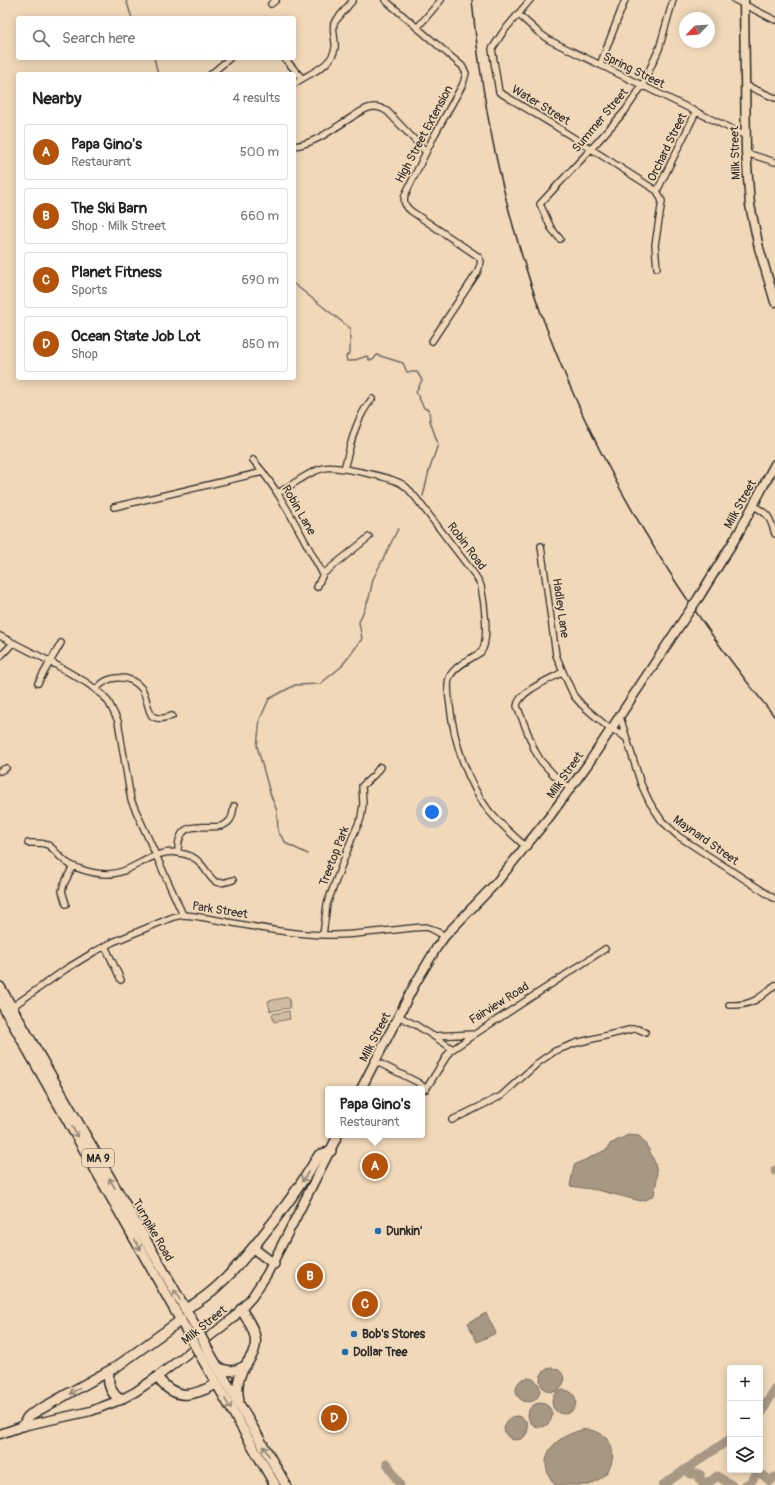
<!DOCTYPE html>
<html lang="en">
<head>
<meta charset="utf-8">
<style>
	body { margin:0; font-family:Pangolin,sans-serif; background:#f6f6f6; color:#222 }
	.controls { position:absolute; right:12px; bottom:12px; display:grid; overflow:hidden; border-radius:4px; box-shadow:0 2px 10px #0003 }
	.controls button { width:36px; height:36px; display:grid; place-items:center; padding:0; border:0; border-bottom:1px solid #e0e0e0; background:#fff; color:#222; font:20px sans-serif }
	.compass { position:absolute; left:679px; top:12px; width:36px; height:36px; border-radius:50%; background:#fff; box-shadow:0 2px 10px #0003; rotate:245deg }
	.you { position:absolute; left:432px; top:812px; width:14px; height:14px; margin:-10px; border:3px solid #fff; border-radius:50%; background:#1a73e8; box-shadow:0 0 0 6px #1a73e833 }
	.badge { display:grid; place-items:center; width:26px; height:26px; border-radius:50%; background:#b45309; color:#fff; font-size:13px; font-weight:700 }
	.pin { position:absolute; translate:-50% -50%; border:2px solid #fff; box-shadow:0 1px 4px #0006 }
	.popup { position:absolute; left:325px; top:1086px; width:100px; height:52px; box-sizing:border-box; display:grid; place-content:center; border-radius:4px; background:#fff; filter:drop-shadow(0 1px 3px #0005); font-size:13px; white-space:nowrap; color:#767676 }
	.popup b { font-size:15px; color:#222 }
	.popup::after { content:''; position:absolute; left:50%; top:100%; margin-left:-8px; border:8px solid transparent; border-top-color:#fff }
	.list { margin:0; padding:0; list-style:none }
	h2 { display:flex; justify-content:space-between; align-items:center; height:52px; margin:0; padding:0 16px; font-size:17px }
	h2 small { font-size:13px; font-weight:400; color:#767676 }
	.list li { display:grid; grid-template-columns:26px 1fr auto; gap:12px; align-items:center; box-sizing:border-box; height:56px; margin:0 8px 8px; padding:0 8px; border:1px solid #e0e0e0; border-radius:4px }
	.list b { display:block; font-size:15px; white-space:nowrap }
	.list p { margin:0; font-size:13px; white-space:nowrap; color:#767676 }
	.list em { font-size:13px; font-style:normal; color:#767676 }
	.icon { flex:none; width:22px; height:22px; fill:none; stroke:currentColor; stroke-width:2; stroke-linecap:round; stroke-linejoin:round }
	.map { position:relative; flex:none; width:775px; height:1485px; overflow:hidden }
	.search { position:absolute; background:#fff; box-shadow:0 2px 10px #0003; left:16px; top:16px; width:280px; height:44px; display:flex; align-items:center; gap:10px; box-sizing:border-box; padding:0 14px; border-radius:4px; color:#767676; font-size:15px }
	.panel { position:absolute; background:#fff; box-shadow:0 2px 10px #0003; left:16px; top:72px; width:280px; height:308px; border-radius:4px }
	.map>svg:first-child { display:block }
</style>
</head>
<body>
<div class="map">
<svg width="775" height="1485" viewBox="0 0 775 1485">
	<rect width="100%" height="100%" fill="#f0d8b8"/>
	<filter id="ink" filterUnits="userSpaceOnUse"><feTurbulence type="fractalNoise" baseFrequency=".025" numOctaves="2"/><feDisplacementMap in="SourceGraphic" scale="8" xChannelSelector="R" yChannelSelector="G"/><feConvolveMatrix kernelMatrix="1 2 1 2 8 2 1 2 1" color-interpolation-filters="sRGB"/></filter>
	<g filter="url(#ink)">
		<!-- green -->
		<path fill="#d0bca0" stroke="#7e7466" d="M289,997L290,1008L270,1011L268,1001Z
			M289,1011L290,1019L274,1022L272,1014Z"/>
		<!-- water -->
		<path fill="#a79884" stroke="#756c60" d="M628,1135L639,1136C648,1145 657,1163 657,1176C657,1183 655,1189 654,1195L648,1199L641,1201L597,1190L570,1186L574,1165L608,1149L610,1144Z
			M486,1313L496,1333L477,1342L468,1323Z
			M540 1380a12 12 0 1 1 24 0a12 12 0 1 1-24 0Z
			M516 1390a12 12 0 1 1 24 0a12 12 0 1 1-24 0Z
			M552 1402a12 12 0 1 1 24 0a12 12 0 1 1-24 0Z
			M528 1415a12 12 0 1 1 24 0a12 12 0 1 1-24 0Z
			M504 1428a12 12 0 1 1 24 0a12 12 0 1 1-24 0Z
			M587,1429C594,1431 599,1432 604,1436C619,1449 613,1472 598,1480C595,1482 592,1484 589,1485C583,1485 562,1485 555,1485C532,1456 557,1434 587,1429Z"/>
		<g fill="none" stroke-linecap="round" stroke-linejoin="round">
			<!-- stream -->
			<path stroke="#756c60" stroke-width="1.5" d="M126,0L132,18
				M154,58L158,74
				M294,284L350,328V353L346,356L347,361H352L367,356L369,360H373L377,355L403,363L407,372H417L422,380L416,392L424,408L429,410L430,421L438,444L429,471L423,496
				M308,854L287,844L278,832L277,811L270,793L257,746L260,719L269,699L295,685L320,684L341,667L362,639L359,622L369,598L373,579L398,529"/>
			<!-- river -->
			<path stroke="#a79884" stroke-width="9" d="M775,1170V1171
				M760,1416L775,1388
				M387,1463L400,1485
				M685,1469L691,1474H700V1480L702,1483L711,1481L717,1476L732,1485
				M663,1485L730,1439
				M745,1485L751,1482L757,1473L763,1475L770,1481L775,1477"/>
			<defs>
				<path id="minor" d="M385,0L462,66L466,73L463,84L435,134L405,195C403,202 405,206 411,211L479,257L481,262L477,273L432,341
					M530,0L503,32L492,49L499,92L552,124L657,191
					M735,0L775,20
					M271,4L276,0
					M518,14L538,32L549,40L746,136
					M417,28L441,0
					M284,58L302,78
					M600,65L625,0
					M211,74L230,58
					M294,84C307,74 332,67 335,48C336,40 332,32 334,23L353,0
					M745,85L775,98
					M294,146C315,144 334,128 352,117C358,113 366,107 374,107C379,107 384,109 388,112L426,152
					M746,153L775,162
					M657,191L696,112
					M657,191L662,201L655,245L657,268
					M560,239L551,228L540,204L591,149L625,111L642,86L659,49L673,0
					M253,460C281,492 302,537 323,574
					M344,469C351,444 355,419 372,399
					M278,493C293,485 307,472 324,468C335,465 389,477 400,483C407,486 411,492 416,498L475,575C477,579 480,582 481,586C484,601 490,641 481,652C471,659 456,665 450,676C446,684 449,697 450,706C454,742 467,782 489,811C500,824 514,836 526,847
					M753,506C769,513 770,518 775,534
					M114,507L263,472
					M541,546L556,655L563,672
					M317,587L323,574L369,537
					M0,636L51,662L87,683L103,695L109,703L118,721L131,800L183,915
					M0,657L13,643
					M38,683L61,643
					M96,690C107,674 130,674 142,689C147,697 147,708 152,716C159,720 164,718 172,716
					M620,717L641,784L650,803L662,821L678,836L775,899
					M0,771L6,768
					M571,789L555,776L541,761L535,751L517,706C519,691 551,679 563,672L574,696L582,705L611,730L618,732L626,738
					M28,843C55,842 48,847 66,862C76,869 94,874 107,874C131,875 154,847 179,853C186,854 195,857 200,863C213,877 210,888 233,880
					M178,852C177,809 218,838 230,820C233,817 233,810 234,806
					M66,904L62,891L64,884L73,866
					M323,935L327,904L352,838L361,818L363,804L362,786L374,775L380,767
					M105,946L121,980
					M729,1005C751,1006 759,999 775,985
					M12,1007L66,969L94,952L113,942L173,917L183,915L194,916C237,923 281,934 325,935C359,936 392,929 426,927L432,929L445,936
					M398,1016L416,1025L433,1036L475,1034L605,949
					M433,1036L453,1049
					M375,1061L419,1083L426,1089L450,1051L475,1034
					M452,1120L501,1096L539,1062L555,1051L576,1043L633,1029H638L645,1032"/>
				<path id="secondary" d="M744,0L746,151L750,205L759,248L775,302
					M699,597L738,534L775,464
					M361,1089L415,984L437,947L445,936L496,883L550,816L588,764L684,619
					M0,1434L23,1426L91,1411L120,1400L135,1392L157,1377L232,1319L252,1297L267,1274L338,1135"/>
				<path id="trunk" d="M0,987L197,1329
					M0,1001L189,1335
					M253,1248L274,1264
					M185,1309C215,1294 238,1266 259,1240C281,1213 301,1185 319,1155L331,1151
					M209,1352L286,1485
					M202,1358L275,1485
					M218,1367C229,1373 235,1371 245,1366
					M109,1372C107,1384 111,1393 120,1400
					M157,1377C176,1402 193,1396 217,1384
					M239,1401C237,1391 237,1382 241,1373C247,1361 258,1352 255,1337C253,1326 246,1318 241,1309
					M23,1426L27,1418L30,1415L116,1367L181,1320"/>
			</defs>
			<!-- minor casing -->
			<use href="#minor" stroke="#2b2b2b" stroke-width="8"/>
			<!-- secondary casing -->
			<use href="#secondary" stroke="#2b2b2b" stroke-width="11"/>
			<!-- trunk casing -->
			<use href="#trunk" stroke="#2b2b2b" stroke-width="12"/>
			<!-- minor -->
			<use href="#minor" stroke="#f0d8b8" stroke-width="5.5"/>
			<!-- secondary -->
			<use href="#secondary" stroke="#f0d8b8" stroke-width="8"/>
			<!-- trunk -->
			<use href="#trunk" stroke="#f0d8b8" stroke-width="9"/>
			<!-- rail -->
			<path stroke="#2b2b2b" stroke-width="1.5" d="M472,0C497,273 602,506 775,717"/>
			<defs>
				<path id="secondary-bridge" d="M684,619L699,597"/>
				<path id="trunk-bridge" d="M197,1329L209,1352
					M189,1335L202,1358"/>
			</defs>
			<!-- secondary-bridge casing -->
			<use href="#secondary-bridge" stroke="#2b2b2b" stroke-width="11" stroke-linecap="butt"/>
			<!-- trunk-bridge casing -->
			<use href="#trunk-bridge" stroke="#2b2b2b" stroke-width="12" stroke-linecap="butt"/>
			<!-- secondary-bridge -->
			<use href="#secondary-bridge" stroke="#f0d8b8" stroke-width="8"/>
			<!-- trunk-bridge -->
			<use href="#trunk-bridge" stroke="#f0d8b8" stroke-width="9"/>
		</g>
		<!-- one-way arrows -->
		<defs><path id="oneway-shaft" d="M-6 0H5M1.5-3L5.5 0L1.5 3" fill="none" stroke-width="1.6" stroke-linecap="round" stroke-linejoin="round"/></defs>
		<g stroke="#8e8272">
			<use href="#oneway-shaft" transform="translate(75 1132) rotate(61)"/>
			<use href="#oneway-shaft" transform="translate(305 1177) rotate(123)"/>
			<use href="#oneway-shaft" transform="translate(112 1183) rotate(-119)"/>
			<use href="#oneway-shaft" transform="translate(138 1245) rotate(60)"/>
			<use href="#oneway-shaft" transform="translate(177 1295) rotate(-120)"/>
			<use href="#oneway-shaft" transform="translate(75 1391) rotate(151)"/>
			<use href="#oneway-shaft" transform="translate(228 1404) rotate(60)"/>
			<use href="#oneway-shaft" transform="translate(266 1451) rotate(-120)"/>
		</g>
	</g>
	<!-- markers -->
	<g fill="#1f6fb2" stroke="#f0d8b8" stroke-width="1.5">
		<circle cx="378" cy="1231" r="4"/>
		<circle cx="354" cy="1334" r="4"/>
		<circle cx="345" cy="1352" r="4"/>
	</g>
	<g text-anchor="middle" stroke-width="3.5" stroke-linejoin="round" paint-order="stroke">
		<!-- shield labels -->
		<rect fill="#f0d8b8" stroke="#665f55" stroke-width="1" x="82" y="1149" width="32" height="18" rx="3"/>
		<g font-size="11" font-weight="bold" fill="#2b2b2b">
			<text x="98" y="1162">MA 9</text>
		</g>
		<!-- street labels -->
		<g font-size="12" fill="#2b2b2b" stroke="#f0d8b8">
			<text transform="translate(634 70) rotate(26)" y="4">Spring Street</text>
			<text transform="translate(541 105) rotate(31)" y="4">Water Street</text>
			<text transform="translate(600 120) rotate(-50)" y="4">Summer Street</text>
			<text transform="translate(424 134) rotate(-62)" y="4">High Street Extension</text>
			<text transform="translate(667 147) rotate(-64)" y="4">Orchard Street</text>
			<text transform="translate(735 153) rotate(-92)" y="4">Milk Street</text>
			<text transform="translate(740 504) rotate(-61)" y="4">Milk Street</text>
			<text transform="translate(299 510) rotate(60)" y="4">Robin Lane</text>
			<text transform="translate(467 546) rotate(53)" y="4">Robin Road</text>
			<text transform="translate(561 608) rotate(82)" y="4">Hadley Lane</text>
			<text transform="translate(565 775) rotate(-55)" y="4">Milk Street</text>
			<text transform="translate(706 840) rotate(35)" y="4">Maynard Street</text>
			<text transform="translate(334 856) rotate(-69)" y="4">Treetop Park</text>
			<text transform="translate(220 910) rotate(9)" y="4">Park Street</text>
			<text transform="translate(499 1003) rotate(-32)" y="4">Fairview Road</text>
			<text transform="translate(375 1037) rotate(-63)" y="4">Milk Street</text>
			<text transform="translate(153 1230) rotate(60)" y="4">Turnpike Road</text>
			<text transform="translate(204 1325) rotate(-39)" y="4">Milk Street</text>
		</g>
		<!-- poi labels -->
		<g font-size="12" font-weight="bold" fill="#2b2b2b" stroke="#f0d8b8" text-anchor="start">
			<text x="386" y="1235">Dunkin'</text>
			<text x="362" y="1338">Bob's Stores</text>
			<text x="353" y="1356">Dollar Tree</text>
		</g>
	</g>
</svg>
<div class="controls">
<button>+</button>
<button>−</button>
<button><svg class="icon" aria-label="layers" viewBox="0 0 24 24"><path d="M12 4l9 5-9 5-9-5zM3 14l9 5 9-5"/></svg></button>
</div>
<svg class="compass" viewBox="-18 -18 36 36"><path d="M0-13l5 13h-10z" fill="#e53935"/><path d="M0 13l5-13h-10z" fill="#767676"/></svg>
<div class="you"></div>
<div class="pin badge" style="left:375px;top:1166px">A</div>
<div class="popup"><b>Papa Gino's</b>Restaurant</div>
<div class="pin badge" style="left:310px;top:1276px">B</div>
<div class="pin badge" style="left:365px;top:1304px">C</div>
<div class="pin badge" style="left:334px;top:1418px">D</div>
<div class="search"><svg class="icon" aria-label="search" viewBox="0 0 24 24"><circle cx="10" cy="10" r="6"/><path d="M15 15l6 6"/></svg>Search here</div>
<section class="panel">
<h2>Nearby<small>4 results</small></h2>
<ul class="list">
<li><span class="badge">A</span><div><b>Papa Gino's</b><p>Restaurant</p></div><em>500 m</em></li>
<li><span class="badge">B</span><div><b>The Ski Barn</b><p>Shop · Milk Street</p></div><em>660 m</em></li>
<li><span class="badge">C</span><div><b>Planet Fitness</b><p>Sports</p></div><em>690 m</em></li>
<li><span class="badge">D</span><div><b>Ocean State Job Lot</b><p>Shop</p></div><em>850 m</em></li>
</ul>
</section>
</div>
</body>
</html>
